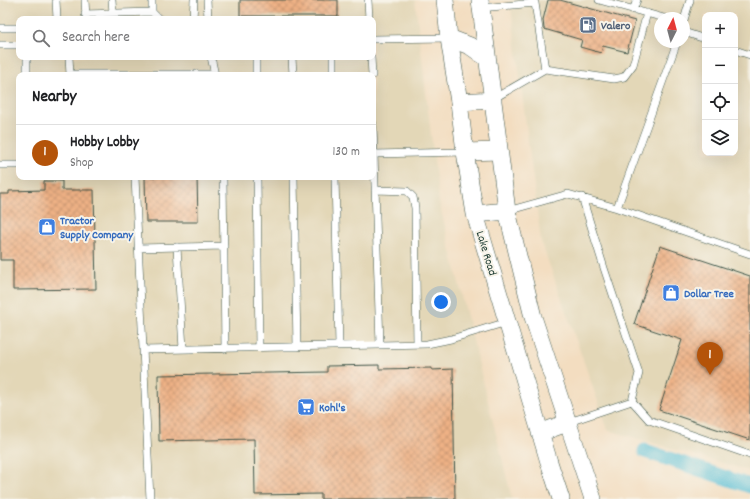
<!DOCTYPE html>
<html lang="en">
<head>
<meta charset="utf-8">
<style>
	body { margin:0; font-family:Dekko,sans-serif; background:#f6f6f6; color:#202124 }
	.controls { position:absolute; right:12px; top:12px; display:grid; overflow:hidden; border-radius:8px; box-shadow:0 4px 16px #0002 }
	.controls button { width:36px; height:36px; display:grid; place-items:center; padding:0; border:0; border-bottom:1px solid #e0e0e0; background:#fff; color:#202124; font:20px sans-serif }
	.compass { position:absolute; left:654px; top:12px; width:36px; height:36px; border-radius:50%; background:#fff; box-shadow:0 4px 16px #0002; rotate:6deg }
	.you { position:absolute; left:441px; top:302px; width:14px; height:14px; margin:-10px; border:3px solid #fff; border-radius:50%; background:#1a73e8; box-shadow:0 0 0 6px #1a73e833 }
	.badge { display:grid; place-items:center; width:26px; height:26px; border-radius:50%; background:#b45309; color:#fff; font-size:13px; font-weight:700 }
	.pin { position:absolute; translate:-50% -33px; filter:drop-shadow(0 1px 2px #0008) }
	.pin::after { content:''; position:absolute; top:21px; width:14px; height:12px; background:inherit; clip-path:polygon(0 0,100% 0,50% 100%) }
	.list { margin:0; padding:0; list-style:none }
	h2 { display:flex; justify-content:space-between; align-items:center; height:52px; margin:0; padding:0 16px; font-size:17px }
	h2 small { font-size:13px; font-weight:400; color:#757577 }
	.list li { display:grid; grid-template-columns:26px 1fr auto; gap:12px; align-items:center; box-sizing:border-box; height:56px; padding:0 16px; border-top:1px solid #e0e0e0 }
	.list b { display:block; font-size:15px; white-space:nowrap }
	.list p { margin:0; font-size:13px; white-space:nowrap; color:#757577 }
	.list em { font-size:13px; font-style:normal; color:#757577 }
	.icon { flex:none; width:22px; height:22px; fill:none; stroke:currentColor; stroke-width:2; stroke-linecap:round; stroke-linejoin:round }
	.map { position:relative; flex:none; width:750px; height:499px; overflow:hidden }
	.search { position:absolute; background:#fff; box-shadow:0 4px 16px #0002; left:16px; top:16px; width:360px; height:44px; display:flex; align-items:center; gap:10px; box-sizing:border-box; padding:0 14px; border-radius:8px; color:#757577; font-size:15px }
	.panel { position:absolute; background:#fff; box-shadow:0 4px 16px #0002; left:16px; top:72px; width:360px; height:108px; border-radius:8px }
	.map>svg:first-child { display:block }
</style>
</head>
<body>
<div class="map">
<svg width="750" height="499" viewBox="0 0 750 499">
	<defs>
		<pattern id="building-cross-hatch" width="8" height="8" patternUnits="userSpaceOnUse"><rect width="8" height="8" fill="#eeb185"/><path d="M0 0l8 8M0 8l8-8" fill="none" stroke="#c0916e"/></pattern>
	</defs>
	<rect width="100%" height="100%" fill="#f7f3e8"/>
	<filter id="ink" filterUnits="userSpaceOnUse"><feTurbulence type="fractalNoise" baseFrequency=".025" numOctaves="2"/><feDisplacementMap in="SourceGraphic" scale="8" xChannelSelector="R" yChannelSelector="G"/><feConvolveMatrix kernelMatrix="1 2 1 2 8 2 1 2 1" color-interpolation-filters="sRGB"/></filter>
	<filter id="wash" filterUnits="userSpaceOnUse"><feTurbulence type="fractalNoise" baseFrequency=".012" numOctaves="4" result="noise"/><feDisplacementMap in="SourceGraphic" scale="16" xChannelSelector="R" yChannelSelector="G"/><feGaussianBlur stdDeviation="0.9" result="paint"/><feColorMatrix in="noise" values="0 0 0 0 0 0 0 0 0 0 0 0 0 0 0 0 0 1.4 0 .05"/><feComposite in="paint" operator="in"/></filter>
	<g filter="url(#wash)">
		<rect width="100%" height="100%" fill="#f3ddc0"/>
		<!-- built -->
		<path fill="#e3d7b7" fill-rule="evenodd" d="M0,0H415L439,202L512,499H0ZM19,19H373V57H19ZM19,75H373V177H19Z
			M510,0H750V471L608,430L541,241ZM705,15H735V153H705ZM660,18H684V42H660Z"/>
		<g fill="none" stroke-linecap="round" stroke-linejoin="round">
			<!-- canal -->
			<path stroke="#57bed5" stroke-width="15" d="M645,451L750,486"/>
		</g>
		<g id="blocks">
			<!-- building -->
			<path fill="url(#building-cross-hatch)" d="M240,0H338V16H240Z
				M548,0H560L635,21L627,52L603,46L601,53L580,47L582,40L544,29L543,20Z
				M145,177H197L198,222H146Z
				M44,181H62V190H94L96,289L13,290V260H0V194H9V191L44,190Z
				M660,246L750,276V440L659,410L682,340L634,324Z
				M379,365V369L432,368V370L453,369L455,499H321V494L255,495L254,439L159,441L158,375L327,372V366Z"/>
		</g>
	</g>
	<g filter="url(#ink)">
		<use href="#blocks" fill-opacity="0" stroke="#3f5549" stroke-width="1"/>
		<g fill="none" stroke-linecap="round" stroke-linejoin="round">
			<defs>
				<path id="service" d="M56,0L57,19
					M85,0L86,18
					M112,0L113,13
					M207,0L208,19
					M368,0L369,19
					M599,0L664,18
					M481,8L535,3L545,69L493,99
					M633,10L637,0
					M152,12L159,19
					M85,14L152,12V0
					M193,19L194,0
					M684,20L690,0
					M0,28H19
					M684,32L705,39
					M373,39L449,38
					M0,45H19
					M735,50L750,55
					M69,57L70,75
					M211,57L215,75
					M256,57V75
					M292,57L293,75
					M333,57V75
					M371,57L372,75
					M545,69L614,79L624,77L633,65L647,13
					M70,74H215
					M27,75V57
					M373,124L374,154L464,152
					M374,154L380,345
					M0,165H19
					M135,177L150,499
					M223,177L225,349
					M257,177L259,348
					M294,177L297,347
					M335,177L339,346
					M375,190L407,191L413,197L415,208L417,344
					M617,208L677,42
					M507,211L568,194L617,208L750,254
					M177,247L183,349
					M138,248L224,246
					M143,350L427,344L451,339L507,322
					M632,401L649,420L750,455
					M569,422L632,401L639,373L604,268L582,197"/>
				<path id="tertiary" d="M445,0L449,38L459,102L465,152L475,214L549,462L561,499
					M480,0L507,211L533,317L593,499
					M449,38L470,46L487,58
					M459,102L493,100
					M465,152L499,151
					M475,214L507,211
					M540,433L569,422"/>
			</defs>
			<!-- service casing -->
			<use href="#service" stroke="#3f5549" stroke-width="8"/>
			<!-- tertiary casing -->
			<use href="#tertiary" stroke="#3f5549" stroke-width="18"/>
			<!-- service -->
			<use href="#service" stroke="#fff" stroke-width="7"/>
			<!-- tertiary -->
			<use href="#tertiary" stroke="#fff" stroke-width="17"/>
		</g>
	</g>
	<!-- icons -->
	<defs>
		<symbol id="fuel-square" viewBox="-11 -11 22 22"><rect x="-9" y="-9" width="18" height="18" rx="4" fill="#5c6f8a" stroke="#f7f3e8"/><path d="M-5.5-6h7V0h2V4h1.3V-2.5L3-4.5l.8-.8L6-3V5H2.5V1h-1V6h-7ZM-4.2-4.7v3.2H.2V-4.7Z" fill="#fff"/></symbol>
		<symbol id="shop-square" viewBox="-11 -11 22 22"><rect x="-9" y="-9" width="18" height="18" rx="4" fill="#3f7fe0" stroke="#f7f3e8"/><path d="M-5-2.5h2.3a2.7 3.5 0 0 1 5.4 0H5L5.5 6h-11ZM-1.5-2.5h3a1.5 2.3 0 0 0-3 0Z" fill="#fff"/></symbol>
		<symbol id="supermarket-square" viewBox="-11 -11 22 22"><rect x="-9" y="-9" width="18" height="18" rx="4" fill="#3f7fe0" stroke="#f7f3e8"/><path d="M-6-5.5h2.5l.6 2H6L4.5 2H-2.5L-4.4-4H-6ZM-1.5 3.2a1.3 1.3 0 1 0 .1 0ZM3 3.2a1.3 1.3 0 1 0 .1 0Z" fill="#fff"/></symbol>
	</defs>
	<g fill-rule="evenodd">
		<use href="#fuel-square" x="578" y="15" width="20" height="20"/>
		<use href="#shop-square" x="37" y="217" width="20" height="20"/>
		<use href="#shop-square" x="661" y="283" width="20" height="20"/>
		<use href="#supermarket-square" x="296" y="397" width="20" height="20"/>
	</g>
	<g text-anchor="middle" stroke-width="4" stroke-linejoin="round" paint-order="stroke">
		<!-- service labels -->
		<g font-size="12" font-weight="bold" fill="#4e5e75" stroke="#f7f3e8" text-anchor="start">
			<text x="601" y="29">Valero</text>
		</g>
		<!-- shop labels -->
		<g font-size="12" font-weight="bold" fill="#366cbe" stroke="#f7f3e8" text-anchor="start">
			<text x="60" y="224">Tractor<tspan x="60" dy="14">Supply Company</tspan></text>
			<text x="684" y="297">Dollar Tree</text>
			<text x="319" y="411">Kohl's</text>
		</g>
		<!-- street labels -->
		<g font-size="12" fill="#1f3d34" stroke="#f7f3e8">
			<text transform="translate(487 253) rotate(73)" y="4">Lake Road</text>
		</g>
	</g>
</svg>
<div class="controls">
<button>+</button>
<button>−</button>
<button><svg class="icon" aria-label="locate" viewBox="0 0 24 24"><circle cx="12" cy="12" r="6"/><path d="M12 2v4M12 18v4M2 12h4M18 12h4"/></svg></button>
<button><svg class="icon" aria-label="layers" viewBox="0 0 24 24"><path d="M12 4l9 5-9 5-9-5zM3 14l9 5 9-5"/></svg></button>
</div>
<svg class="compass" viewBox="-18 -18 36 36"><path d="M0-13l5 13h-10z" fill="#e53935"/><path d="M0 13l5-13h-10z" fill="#757577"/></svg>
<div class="you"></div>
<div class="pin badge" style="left:710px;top:375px">1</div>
<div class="search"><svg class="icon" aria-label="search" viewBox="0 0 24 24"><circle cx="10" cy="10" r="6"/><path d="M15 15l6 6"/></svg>Search here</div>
<section class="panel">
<h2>Nearby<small></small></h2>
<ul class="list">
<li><span class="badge">1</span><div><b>Hobby Lobby</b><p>Shop</p></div><em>130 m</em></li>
</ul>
</section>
</div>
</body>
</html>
